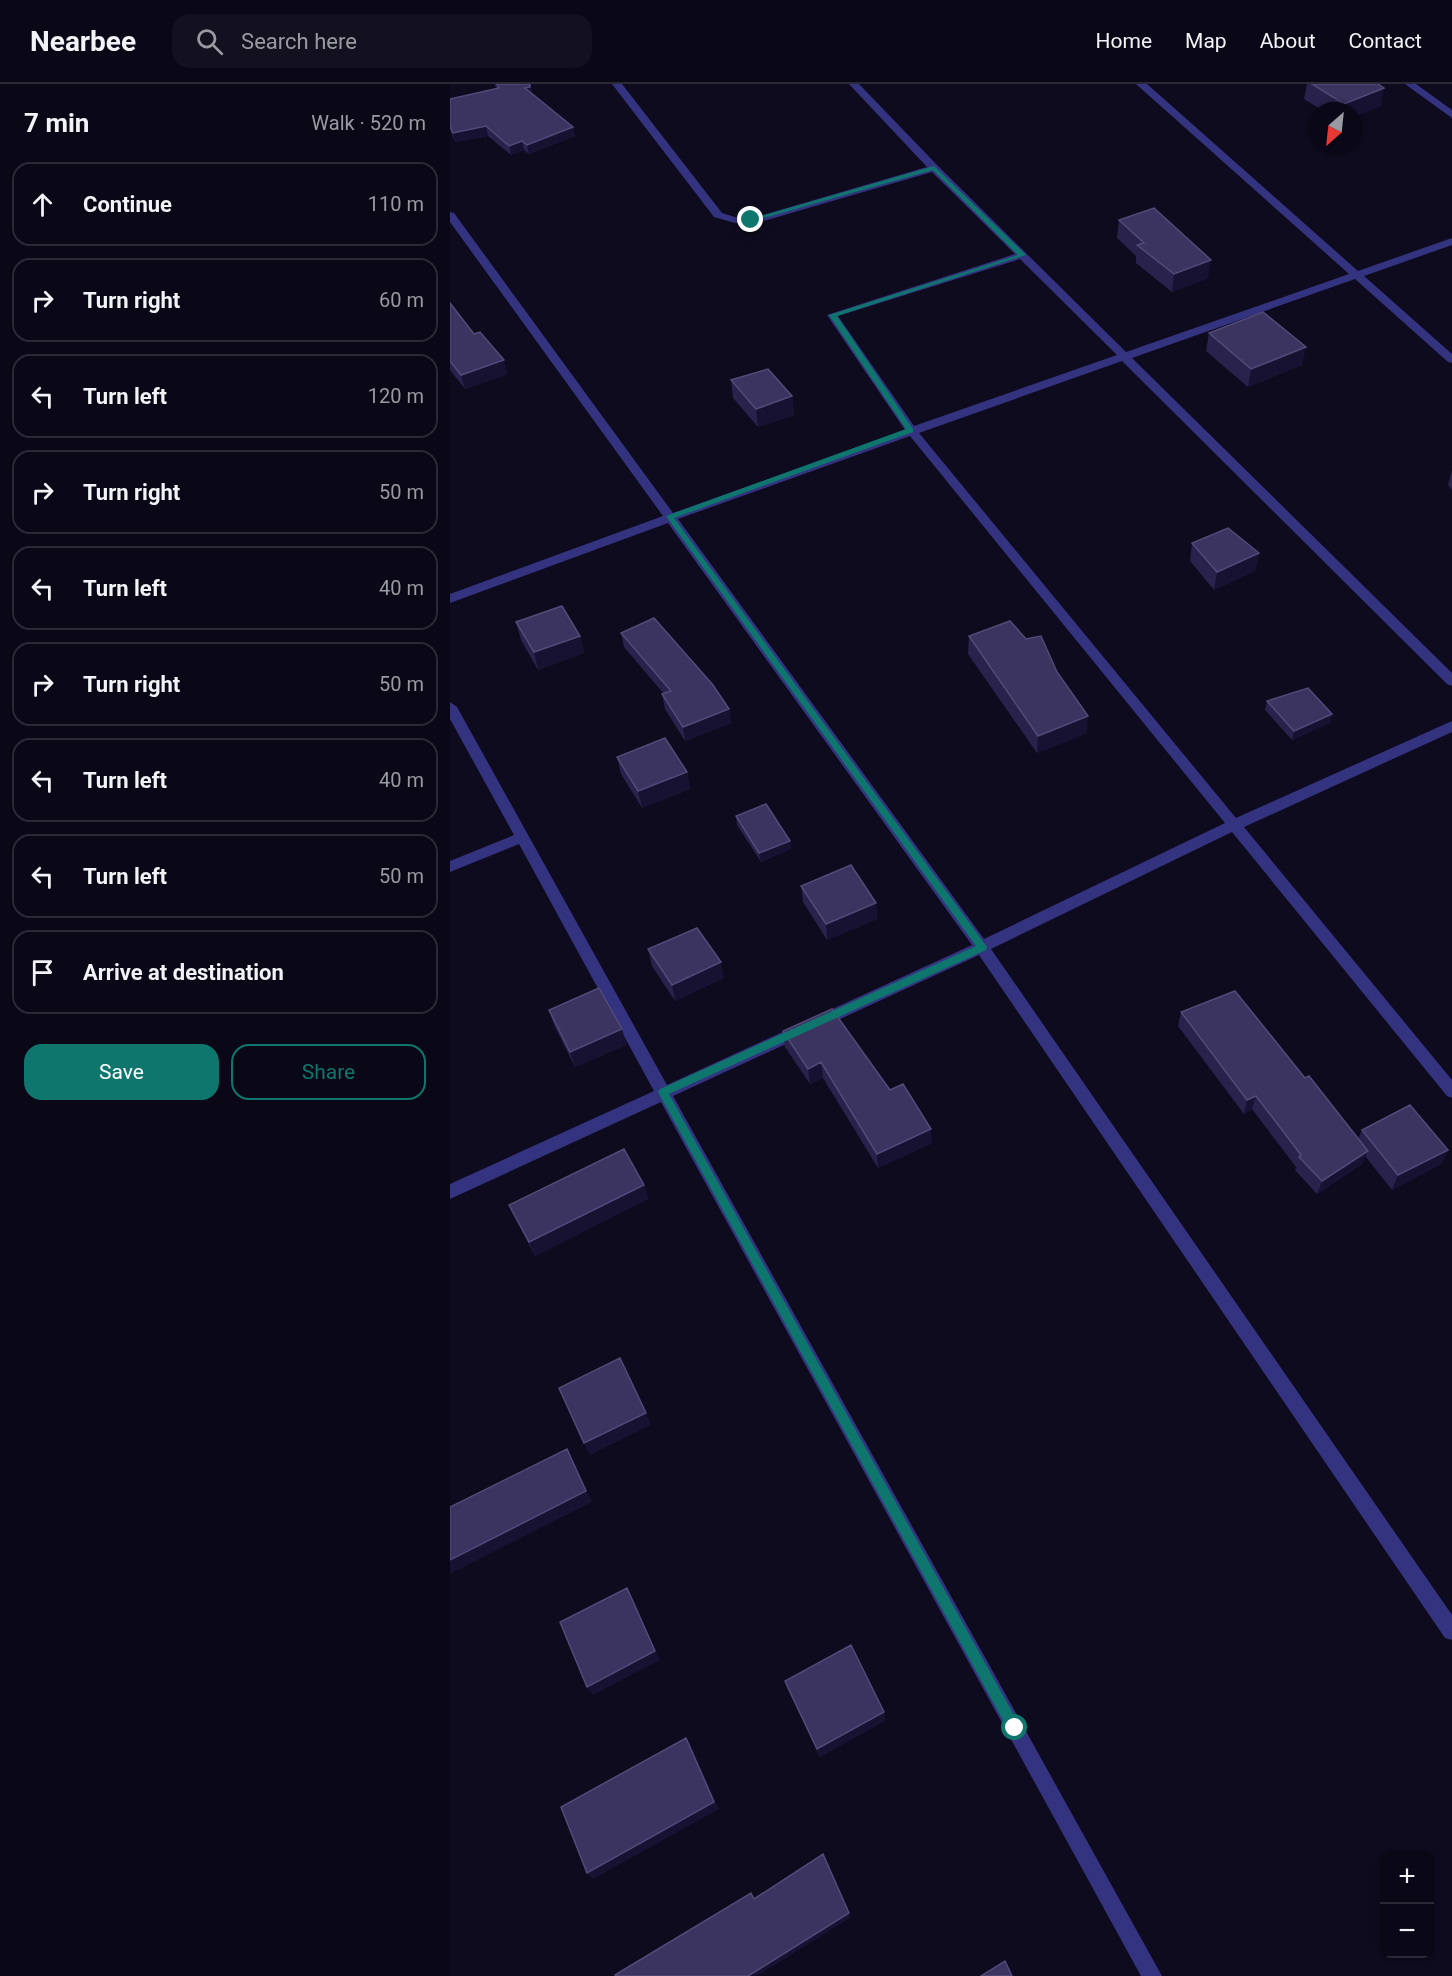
<!DOCTYPE html>
<html lang="en">
<head>
<meta charset="utf-8">
<style>
	body { margin:0; font-family:Roboto,sans-serif; background:#13111f; color:#f1f3f6 }
	.controls { position:absolute; right:18px; bottom:18px; display:grid; overflow:hidden; border-radius:12px; box-shadow:0 2px 4px #0004 }
	.controls button { width:54px; height:54px; display:grid; place-items:center; padding:0; border:0; border-bottom:2px solid #2a2935; background:#0a0816; color:#f1f3f6; font:30px sans-serif }
	.compass { position:absolute; left:858px; top:18px; width:54px; height:54px; border-radius:50%; background:#0a0816; box-shadow:0 2px 4px #0004; rotate:207deg }
	.stop { position:absolute; width:18px; height:18px; margin:-14px; border:4px solid #0f766e; border-radius:50%; background:#fff }
	.stop.end { background:#0f766e; border-color:#fff; box-shadow:0 2px 6px #0008 }
	.list { margin:0; padding:0; list-style:none }
	h2 { display:flex; justify-content:space-between; align-items:center; height:78px; margin:0; padding:0 24px; font-size:26px }
	h2 small { font-size:20px; font-weight:400; color:#999aa1 }
	.list li { display:grid; grid-template-columns:39px 1fr auto; gap:18px; align-items:center; box-sizing:border-box; height:84px; margin:0 12px 12px; padding:0 12px; border:2px solid #2a2935; border-radius:18px }
	.list b { display:block; font-size:22px; white-space:nowrap }
	.list em { font-size:20px; font-style:normal; color:#999aa1 }
	.actions { display:flex; gap:12px; padding:18px 24px }
	.actions a { flex:1; padding:14px 0; border:2px solid #0f766e; border-radius:18px; text-align:center; font-size:21px; color:#0f766e }
	.actions .main { background:#0f766e; color:#fff }
	.icon { flex:none; width:33px; height:33px; fill:none; stroke:currentColor; stroke-width:2; stroke-linecap:round; stroke-linejoin:round }
	.map { position:relative; flex:none; width:1002px; height:1892px; overflow:hidden }
	header { display:flex; align-items:center; gap:36px; box-sizing:border-box; height:84px; padding:0 30px; background:#0a0816; border-bottom:2px solid #2a2935 }
	header strong { font-size:28px }
	nav { display:flex; gap:33px; margin-inline-start:auto; font-size:21px }
	.search { width:420px; height:54px; background:#13111f; display:flex; align-items:center; gap:15px; box-sizing:border-box; padding:0 21px; border-radius:18px; color:#999aa1; font-size:22px }
	main { display:flex }
	aside { flex:1; background:#0a0816 }
	.map>svg:first-child { display:block }
</style>
</head>
<body>
<header>
<strong>Nearbee</strong>
<div class="search"><svg class="icon" aria-label="search" viewBox="0 0 24 24"><circle cx="10" cy="10" r="6"/><path d="M15 15l6 6"/></svg>Search here</div>
<nav><a>Home</a><a>Map</a><a>About</a><a>Contact</a></nav>
</header>
<main>
<aside>
<h2>7 min<small>Walk · 520 m</small></h2>
<ul class="list">
<li><svg class="icon" aria-label="ahead" viewBox="0 0 24 24"><path d="M12 20V5M6 11l6-6 6 6"/></svg><div><b>Continue</b></div><em>110 m</em></li>
<li><svg class="icon" aria-label="right" viewBox="0 0 24 24"><path d="M7 20v-9h11M14 6l5 5-5 5"/></svg><div><b>Turn right</b></div><em>60 m</em></li>
<li><svg class="icon" aria-label="left" viewBox="0 0 24 24"><path d="M17 20v-9H6M10 6l-5 5 5 5"/></svg><div><b>Turn left</b></div><em>120 m</em></li>
<li><svg class="icon" aria-label="right" viewBox="0 0 24 24"><path d="M7 20v-9h11M14 6l5 5-5 5"/></svg><div><b>Turn right</b></div><em>50 m</em></li>
<li><svg class="icon" aria-label="left" viewBox="0 0 24 24"><path d="M17 20v-9H6M10 6l-5 5 5 5"/></svg><div><b>Turn left</b></div><em>40 m</em></li>
<li><svg class="icon" aria-label="right" viewBox="0 0 24 24"><path d="M7 20v-9h11M14 6l5 5-5 5"/></svg><div><b>Turn right</b></div><em>50 m</em></li>
<li><svg class="icon" aria-label="left" viewBox="0 0 24 24"><path d="M17 20v-9H6M10 6l-5 5 5 5"/></svg><div><b>Turn left</b></div><em>40 m</em></li>
<li><svg class="icon" aria-label="left" viewBox="0 0 24 24"><path d="M17 20v-9H6M10 6l-5 5 5 5"/></svg><div><b>Turn left</b></div><em>50 m</em></li>
<li><svg class="icon" aria-label="arrive" viewBox="0 0 24 24"><path d="M6 21V4h12l-3 4 3 4H6"/></svg><div><b>Arrive at destination</b></div></li>
</ul>
<div class="actions"><a class="main">Save</a><a>Share</a></div>
</aside>
<div class="map">
<svg width="1002" height="1892" viewBox="0 0 1002 1892">
	<rect width="100%" height="100%" fill="#0e0b1e"/>
	<g fill="none" stroke-linecap="round" stroke-linejoin="round">
		<!-- minor -->
		<path fill="#34337f" fill-rule="evenodd" d="M162,0H172L272,129L285,133L309,132L477,83L399,0H409L488,82L676,268L899,190L686,0H697L908,187L1002,154V161L914,192L1002,270V279L998,278L905,195L682,274L1002,589V602L997,600L672,277L469,349L786,734L1002,637V648L794,743L1002,996V1014L997,1012L782,748L541,865L1002,1531V1556L995,1554L529,871L223,1012L712,1892H691L211,1018L0,1115V1100L204,1007L69,760L0,788V777L64,751L0,635V618L7,623L217,1001L522,861L218,439L0,519V510L213,432L0,138V128L4,129L223,429L455,346L377,231L565,170L482,88L310,138L285,139L264,133ZM570,175L667,271L464,342L388,232ZM460,352L775,739L534,855L228,435Z
			M955,0H966L1002,26V34Z"/>
	</g>
	<!-- wall -->
	<path fill="#29224d" d="M44,0H80L82,10L123,43L125,52L79,70L74,66L61,71L38,52L5,58L0,45V15L47,5Z
		M857,0H928L931,22L903,33V27H873L854,15Z
		M669,136L758,194L722,208L686,179V172L667,154Z
		M0,219L24,250L57,290L15,305L0,286Z
		M759,249L852,281L798,303L756,267Z
		M281,296L342,312L344,331L308,343L283,314Z
		M1002,386V406L998,401Z
		M742,459L809,469L805,487L764,506L740,477Z
		M66,538L130,552L134,569L88,586L71,556Z
		M171,549L279,625L281,639L235,657L215,625L212,610H214L174,563Z
		M519,552L607,588L637,649L587,669L518,570Z
		M817,617L882,630L880,639L842,656L815,626Z
		M167,673L237,688L240,705L192,724L171,690Z
		M286,732L340,757L341,765L311,778L287,741Z
		M351,802L426,819L427,835L377,856L353,818Z
		M198,865L274,894L225,917L202,882Z
		M99,926L172,945L176,961L125,983L104,941Z
		M731,928L855,994L908,1055L912,1046L998,1066L991,1080L942,1106L915,1072L912,1080L867,1110L845,1086L846,1083L802,1025L794,1030L728,942Z
		M333,947L440,1006L482,1059L428,1084L373,994L360,1000L335,963Z
		M194,1101L198,1115L85,1172L66,1135L59,1121Z
		M335,1597L436,1636L370,1673L338,1606Z"/>
	<!-- shaded-wall -->
	<path fill="#171232" d="M80,3L82,12L75,4Z
		M934,4L931,22L903,33V27H892L894,20Z
		M36,42L38,52L5,58L3,49Z
		M123,43L125,52L79,70L77,61Z
		M72,57L74,66L61,71L59,62Z
		M761,176L758,194L722,208L724,190Z
		M856,263L852,281L798,303L801,285Z
		M54,276L57,290L15,305L11,291Z
		M342,312L344,331L308,343L306,325Z
		M809,469L805,487L764,506L767,488Z
		M130,552L134,569L88,586L84,568Z
		M279,625L281,639L235,657L233,643Z
		M882,630L880,639L842,656L844,647Z
		M638,632L637,649L587,669L588,652Z
		M237,688L240,705L192,724L188,707Z
		M340,757L341,765L311,778L309,769Z
		M426,819L427,835L377,856L376,840Z
		M271,878L274,894L225,917L222,901Z
		M172,945L176,961L125,983L120,968Z
		M371,978L373,994L360,1000L358,985Z
		M806,1012L802,1025L794,1030L797,1016Z
		M481,1045L482,1059L428,1084L427,1070Z
		M998,1066L991,1080L942,1106L948,1091Z
		M918,1067L912,1080L867,1110L872,1097Z
		M194,1101L198,1115L85,1172L79,1158Z
		M196,1329L201,1341L140,1371L134,1359Z
		M117,1365L142,1418L0,1490V1476Z
		M177,1504L210,1576L143,1611L137,1603Z
		M434,1628L436,1636L370,1673L367,1665Z
		M236,1654L241,1662L269,1725L143,1795L137,1789Z
		M399,1829L400,1834L307,1892H298Z"/>
	<!-- building -->
	<path fill="#3b3460" stroke="#524b79" stroke-width="1.5" d="M47,0H80V3L75,4L123,43L77,61L72,57L59,62L36,42L3,49L0,42V15L49,4Z
		M862,0H928L934,4L894,20Z
		M704,124L761,176L724,190L687,161L694,159L669,136Z
		M0,219L24,250L30,248L54,276L11,291L0,277Z
		M813,228L856,263L801,285L759,249Z
		M318,285L342,312L306,325L281,296Z
		M778,444L809,469L767,488L742,459Z
		M112,522L130,552L84,568L66,538Z
		M204,534L263,601L279,625L233,643L212,610L221,607L171,549Z
		M560,537L576,555L591,552L607,588L638,632L588,652L519,552Z
		M858,604L882,630L844,647L817,617Z
		M215,654L237,688L188,707L167,673Z
		M316,720L340,757L309,769L286,732Z
		M401,781L426,819L376,840L351,802Z
		M247,844L271,878L222,901L198,865Z
		M149,904L172,945L120,968L99,926Z
		M785,907L855,994L859,992L918,1067L872,1097L849,1073L851,1071L806,1012L797,1016L731,928Z
		M382,925L440,1006L453,1000L481,1045L427,1070L371,978L358,985L333,947Z
		M960,1021L998,1066L948,1091L912,1046Z
		M174,1065L194,1101L79,1158L59,1121Z
		M170,1274L196,1329L134,1359L109,1304Z
		M117,1365L136,1407L0,1476V1423Z
		M177,1504L205,1567L137,1603L110,1538Z
		M401,1561L434,1628L367,1665L335,1597Z
		M236,1654L264,1718L137,1789L111,1723Z
		M373,1770L399,1829L298,1892H166L165,1891L301,1809L304,1815Z
		M555,1877L562,1892H531Z"/>
	<!-- route -->
	<path fill="#0f766e" d="M484,82L576,171L387,232L463,345V348L224,434L537,863L536,866L219,1010L569,1640L571,1644L569,1649L565,1650L560,1649L208,1008L210,1005L526,862L216,432L456,345L379,231L568,171L483,86L303,137L297,136Z"/>
</svg>
<div class="controls">
<button>+</button>
<button>−</button>
</div>
<svg class="compass" viewBox="-18 -18 36 36"><path d="M0-13l5 13h-10z" fill="#e53935"/><path d="M0 13l5-13h-10z" fill="#999aa1"/></svg>
<div class="stop" style="left:565px;top:1644px"></div>
<div class="stop end" style="left:301px;top:136px"></div>
</div>
</main>
</body>
</html>
